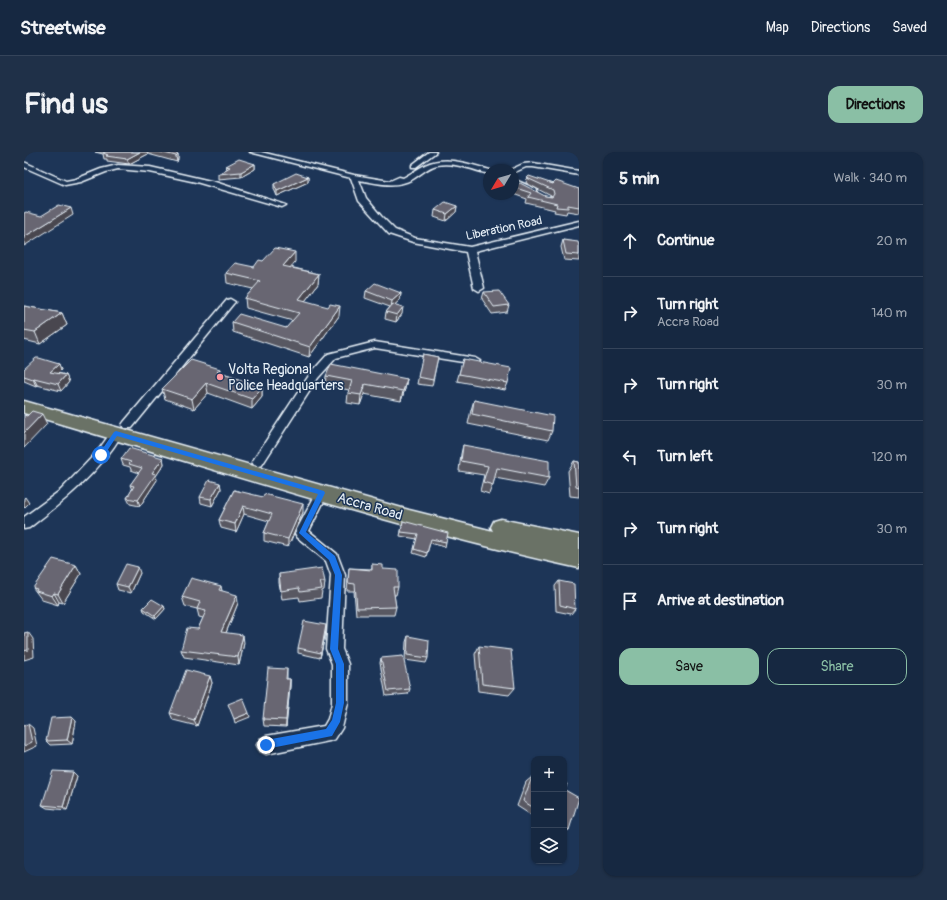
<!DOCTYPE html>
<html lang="en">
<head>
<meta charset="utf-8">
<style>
	body { margin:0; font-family:Pangolin,sans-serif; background:#1f3048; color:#f1f3f6 }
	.controls { position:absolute; right:12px; bottom:12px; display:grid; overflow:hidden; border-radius:8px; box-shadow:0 1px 3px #0004 }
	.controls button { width:36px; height:36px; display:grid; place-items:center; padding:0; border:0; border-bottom:1px solid #35445a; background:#162841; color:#f1f3f6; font:20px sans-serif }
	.compass { position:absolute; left:459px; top:12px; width:36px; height:36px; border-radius:50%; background:#162841; box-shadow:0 1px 3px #0004; rotate:232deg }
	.stop { position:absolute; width:12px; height:12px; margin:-9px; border:3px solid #1a73e8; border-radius:50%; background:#fff }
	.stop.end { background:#1a73e8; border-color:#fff; box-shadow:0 1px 4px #0008 }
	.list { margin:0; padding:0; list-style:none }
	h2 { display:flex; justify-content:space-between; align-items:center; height:52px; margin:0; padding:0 16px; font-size:17px }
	h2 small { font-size:13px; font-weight:400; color:#9ea6b1 }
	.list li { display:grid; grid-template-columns:26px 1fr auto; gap:12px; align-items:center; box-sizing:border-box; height:72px; padding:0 16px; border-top:1px solid #35445a }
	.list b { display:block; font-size:15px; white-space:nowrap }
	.list p { margin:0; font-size:13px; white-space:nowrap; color:#9ea6b1 }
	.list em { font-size:13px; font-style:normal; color:#9ea6b1 }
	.actions { display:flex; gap:8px; padding:12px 16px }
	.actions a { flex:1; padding:9px 0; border:1px solid #8abfa5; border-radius:12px; text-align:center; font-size:14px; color:#8abfa5 }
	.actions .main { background:#8abfa5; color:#111 }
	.icon { flex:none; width:22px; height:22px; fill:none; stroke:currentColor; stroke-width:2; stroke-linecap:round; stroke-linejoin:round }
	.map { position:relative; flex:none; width:555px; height:724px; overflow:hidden; border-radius:12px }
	header { display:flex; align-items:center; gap:24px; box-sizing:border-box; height:56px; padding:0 20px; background:#162841; border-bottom:1px solid #35445a }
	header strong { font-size:19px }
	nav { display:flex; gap:22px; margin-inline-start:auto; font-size:14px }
	.intro { display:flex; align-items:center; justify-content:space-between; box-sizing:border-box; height:96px; padding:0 24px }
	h1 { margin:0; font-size:28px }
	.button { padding:10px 18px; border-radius:12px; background:#8abfa5; color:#111; font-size:14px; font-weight:700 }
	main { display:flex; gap:24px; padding:0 24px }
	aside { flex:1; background:#162841; border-radius:12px; box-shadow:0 1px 3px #0004 }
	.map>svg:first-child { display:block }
</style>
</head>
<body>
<header>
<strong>Streetwise</strong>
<nav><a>Map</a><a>Directions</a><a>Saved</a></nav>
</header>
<div class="intro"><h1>Find us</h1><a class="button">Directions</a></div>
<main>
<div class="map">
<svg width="555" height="724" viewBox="0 0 555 724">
	<rect width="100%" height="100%" fill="#1d3557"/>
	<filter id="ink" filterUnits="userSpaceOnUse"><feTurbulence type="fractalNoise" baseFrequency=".025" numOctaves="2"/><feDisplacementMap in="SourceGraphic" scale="8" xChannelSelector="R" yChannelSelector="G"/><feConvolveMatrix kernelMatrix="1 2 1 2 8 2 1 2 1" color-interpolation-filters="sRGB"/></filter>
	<g filter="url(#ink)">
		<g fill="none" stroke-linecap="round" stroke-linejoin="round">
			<defs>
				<path id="street" d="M226,0H237L330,23L366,29L375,25L379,26C387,22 393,17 401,13C421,3 445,12 466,18L465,22C449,18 431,10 413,13C404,15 397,22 389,27C371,37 354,31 335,28L342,46L357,64L371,78L391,86L446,95L555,69V73L451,99L460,136L455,139L450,136L442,100L389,90L365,82L335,49L327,26Z
					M405,0H412L392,15H388V13Z
					M0,10L42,29L52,27L77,17L94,13L126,15L191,30L262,53L258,55L172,30L126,20L94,17L82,20L57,30L41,33L0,15Z
					M509,11L555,19V23L509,15H502L489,21V18H486L499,12Z
					M489,27L512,37L513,39L512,41H506L489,32Z
					M206,147L211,150L209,152L108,276H100L98,273L100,270L203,148Z
					M351,190L451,206L456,209L451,212L351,196L312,206L294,226L238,313L234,314L230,313L228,310L230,307L286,222L304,202Z
					M92,278L96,279L98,282C75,321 40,349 5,376L0,377V365L37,338L73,300L88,279Z
					M298,336L302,338L304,341L285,379L313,402L321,423L318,497L324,512V551L318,576L311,587L305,589L242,602L236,599L233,593L236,587L242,584L300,574L304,567L308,551V512L302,497L307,423L302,409L273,385L271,381L294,338Z"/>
				<path id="primary" d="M0,249L385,358L469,379L467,375L470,369L477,367L555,383V416C367,375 184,315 0,261Z"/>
			</defs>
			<!-- street casing -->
			<use href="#street" stroke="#e8f1f8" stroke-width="3"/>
			<!-- primary casing -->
			<use href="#primary" stroke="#e8f1f8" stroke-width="3"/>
			<!-- street -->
			<use href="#street" fill="#1d3557" fill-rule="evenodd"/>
			<!-- primary -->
			<use href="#primary" fill="#6a7266" fill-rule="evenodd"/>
		</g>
		<!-- wall -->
		<path fill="#595862" stroke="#e8f1f8" d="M71,0H151L154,2V7L153,10L124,2L105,12L83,9V7H80L79,2Z
			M231,12V17L217,25L194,27V22L203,17L202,14Z
			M284,25V30L253,44L250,37V32Z
			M503,26L529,32L555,37V61L543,59L542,62L530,60L531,58L502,51L503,47L489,42V35L521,44L527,45V44L502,31Z
			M433,54L432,60L422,69L410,65L411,58Z
			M539,88L555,94V109L540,108L537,95Z
			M239,109L271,110L266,115L295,122L294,132L281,149L315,164L285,205L209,180L208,170L262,176L269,169L222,156L221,146L229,137L203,131L202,121L230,115Z
			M342,139L377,141L376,148L371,152L378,162L372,170L361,167L362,160L366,155L341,146Z
			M460,140L485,153L483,160L468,162L458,147Z
			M0,154L38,161L43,173L16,192L0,188Z
			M399,202L414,205L408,234L393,232Z
			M439,207L484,231L481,238L433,229Z
			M35,212L37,218L34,221L42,223L45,230L37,239L13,233L12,234L0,229V217Z
			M196,217V221L238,235V245L228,257L184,241L170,257L141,247L138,237Z
			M302,224L383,227L381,237L377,249L340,242L336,253L323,251L324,241L325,238L301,233Z
			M450,248L528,279L524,288L444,272L447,258Z
			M439,293L525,326L520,335L471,326L465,342L456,339L460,323L435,319L437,302Z
			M139,306L140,312L132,324L133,328L116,354L106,352L103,346L108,338L106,333L115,321L107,318L106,315L99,313L97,307Z
			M550,309L555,310V345L546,344L544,319Z
			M196,331L197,337L188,354L177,351L176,345Z
			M210,338L279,360L264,395L240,389V381L245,369L220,362L212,380L197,376L195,368Z
			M379,369L422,390L421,395L406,391L402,405L389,401L393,387L376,384Z
			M348,412L359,417L374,435L372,443H370L372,455L370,463H332L330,439H323L325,416L348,417Z
			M52,413L57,422L39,451L35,450L34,453L18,448L9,436Z
			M116,421L107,441L94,438L92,432Z
			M255,422L301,430L300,438L298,439L297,446L276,449L275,445L258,447L255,431Z
			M535,429L551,457L547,462L532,459L531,434Z
			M197,434L198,439L214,451L202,481L220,491L215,513L160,505L157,498L174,477L179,466L175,465L173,457L161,454L158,445Z
			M140,454L141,457L132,467L120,459L119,456Z
			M302,479L296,506L274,501V496Z
			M384,484L404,506L402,511L381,508L382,490Z
			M455,494L491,536L485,543L454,539L451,502Z
			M357,506L386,537L384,542L362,544L356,511Z
			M263,517V527H266V534L262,575L240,574L239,567Z
			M186,524L188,531L173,574L149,568L146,561Z
			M48,565L52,569L48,592L26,593L22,589Z
			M49,620L53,624L43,658L23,656L18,653Z
			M508,625L510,626V665L493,654L502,630Z
			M540,630L545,678L540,680Z"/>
		<!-- shaded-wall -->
		<path fill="#494750" stroke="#e8f1f8" d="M116,0H123L124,2L105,12L103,7Z
			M154,2V7L153,10L152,4Z
			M231,12V17L217,25V20Z
			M284,25V30L253,44V39Z
			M433,54L432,60L422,69L423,62Z
			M47,56L49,63L0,94V85Z
			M271,100V110L259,124V114Z
			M295,122L294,132L275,157V147Z
			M377,141L376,148L367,156L368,149Z
			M316,154L315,164L285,205L286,195Z
			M379,155L378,162L372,170L373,163Z
			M38,161L43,173L16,192L11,180Z
			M35,212L37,218L29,226L26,220Z
			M42,223L45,230L37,239L34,232Z
			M10,226L13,233L12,234L9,227Z
			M383,227L381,237L377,249L379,239Z
			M182,231L184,241L170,257L168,247Z
			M341,232L340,242L336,253L337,243Z
			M238,235V245L228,257V247Z
			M18,262L23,272L0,296V281Z
			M139,306L140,312L132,324L133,328L116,354L114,348L128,321Z
			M196,331L197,337L188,354L187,347Z
			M1,345L5,351L0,356V346Z
			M279,352V360L264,395V387Z
			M219,354L220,362L212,380L211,372Z
			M52,413L57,422L39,451L34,442Z
			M114,415L116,421L107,441L104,435Z
			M30,441L35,450L34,453L28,444Z
			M213,443L214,451L199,488L197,480Z
			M140,454L141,457L132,467L131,464Z
			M302,473V479L296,506L297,501Z
			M4,480L9,487L10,505L0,508V499Z
			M219,483L220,491L215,513L214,505Z
			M186,524L188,531L173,574L170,568Z
			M266,527V534L262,575V568Z
			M225,561L226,565L211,571L210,567Z
			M48,565L52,569L48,592L43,588Z
			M4,572L9,576L13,594L0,600V594Z
			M49,620L53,624L43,658L39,655Z"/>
		<!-- building -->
		<path fill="#686672" stroke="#e8f1f8" d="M81,0H116L103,7L82,4L84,3L79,1Z
			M136,0H151L154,2L152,4Z
			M215,7L231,12L217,20L194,22L206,15L202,14Z
			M272,21L284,25L253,39L250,32Z
			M505,24L529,32L532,29L555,37V55L544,53V56L532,55L533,52L504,45L507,41L489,35L496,31L521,44L528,45L530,42L529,38L503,26Z
			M421,50L433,54L423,62L411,58Z
			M35,53L47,56L0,85V61L2,60L17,64Z
			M539,88L554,90L555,94V103L542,102Z
			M251,96L271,100L259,114L295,122L275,147L304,155L306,152L316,154L286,195L208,170L215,162L262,176L275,161L221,146L236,129L202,121L211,111L230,115L235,108L239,109Z
			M351,131L377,141L368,149L342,139Z
			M475,139L485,153L470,155L460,140Z
			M369,152L379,155L373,163L362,160Z
			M0,154L38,161L11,180L0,178Z
			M399,202L414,205L409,228L394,225Z
			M12,206H15L35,212L26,220L42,223L34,232L10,226L9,227L0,224V217Z
			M439,207L487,216L484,231L435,222Z
			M167,208L196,217L193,220L238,235L228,247L182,231L168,247L138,237Z
			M307,212L383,227L379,239L341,232L337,243L324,241L328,229L302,224Z
			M450,248L529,264L528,279L448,262Z
			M8,259L18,262L0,281V263L3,264Z
			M439,293L525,309V326L473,316L469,333L459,330L464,314L437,309Z
			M105,296L139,306L128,321L132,322L114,348L103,346L110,334L106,333L118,316L105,312L107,310L97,307Z
			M550,309L555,310V335L552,334Z
			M185,328L196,331L187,347L176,345Z
			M210,338L239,345L240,342L279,352L264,387L240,381L248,362L219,354L211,372L195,368Z
			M379,369L424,381L422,390L407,387L403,401L390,397L394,382L377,380Z
			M29,407L52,413L34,442L30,441L28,444L12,439L13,437L9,436Z
			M102,412L114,415L104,435L92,432Z
			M348,412L359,413V417L374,418V435H369L372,455L333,456L331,432L324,431L325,416L348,418Z
			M298,416L301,430H296L298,437L276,440L275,436L257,439L255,422Z
			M167,426L197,434L195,438L213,443L197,480L219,483L214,505L157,498L163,476L174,477L182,459L173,457L176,450L158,445Z
			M535,429L550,432L551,457L536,453Z
			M128,447L140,454L131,464L119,456Z
			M280,469L302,473L297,501L274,496Z
			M4,480V498L0,499V481Z
			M384,484L405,488L404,506L383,503Z
			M455,494L487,498L491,536L458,532Z
			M379,504L386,537L364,539L357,506Z
			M244,516L263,517L262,527H266L262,568L239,567Z
			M162,518L186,524L170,568L146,561Z
			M219,546L225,561L210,567L204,552Z
			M48,565L43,588L22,589L27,566Z
			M4,572L8,590L0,594V573Z
			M29,619L49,620L39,655L18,653Z
			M508,625L510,626V656L499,649Z
			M540,630L543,632L541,638L555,646L545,678L540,675Z"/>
	</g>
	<!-- route -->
	<path fill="#1a73e8" d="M92,279L300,339L301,341L282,380L311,404L318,423L314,497L320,512V551L316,570L308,584L242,597L239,596L237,593L239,590L242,588L302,577L308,568L312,551V512L306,497L311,423L305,408L275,381L294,342L93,284L79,305H75V302L90,280Z"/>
	<!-- markers -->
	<circle fill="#ff9aa2" stroke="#1d3557" stroke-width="1.5" cx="196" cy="225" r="4"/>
	<g text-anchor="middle" stroke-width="3" stroke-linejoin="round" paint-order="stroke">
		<!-- far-street labels -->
		<g font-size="12" fill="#e8f1f8" stroke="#1d3557">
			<text transform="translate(480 76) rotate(-12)" y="4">Liberation Road</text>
		</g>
		<!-- poi labels -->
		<g font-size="14" fill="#e8f1f8" stroke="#1d3557" text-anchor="start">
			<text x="204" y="222">Volta Regional<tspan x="204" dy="16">Police Headquarters</tspan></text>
		</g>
		<!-- street labels -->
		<g font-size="14" fill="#e8f1f8" stroke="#1d3557">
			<text transform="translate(346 354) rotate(16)" y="5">Accra Road</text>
		</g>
	</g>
</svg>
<div class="controls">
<button>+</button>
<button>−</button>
<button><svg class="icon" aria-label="layers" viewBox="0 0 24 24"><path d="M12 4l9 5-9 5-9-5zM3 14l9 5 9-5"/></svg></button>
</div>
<svg class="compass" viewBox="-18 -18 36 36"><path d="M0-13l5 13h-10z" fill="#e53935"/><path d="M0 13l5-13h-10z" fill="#9ea6b1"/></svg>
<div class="stop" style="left:77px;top:303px"></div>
<div class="stop end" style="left:242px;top:593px"></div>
</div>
<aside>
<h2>5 min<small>Walk · 340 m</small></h2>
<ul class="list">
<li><svg class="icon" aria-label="ahead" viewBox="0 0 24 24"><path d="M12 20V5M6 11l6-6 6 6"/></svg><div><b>Continue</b></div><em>20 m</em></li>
<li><svg class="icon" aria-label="right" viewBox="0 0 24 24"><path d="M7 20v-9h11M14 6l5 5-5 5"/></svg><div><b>Turn right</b><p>Accra Road</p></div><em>140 m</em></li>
<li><svg class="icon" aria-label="right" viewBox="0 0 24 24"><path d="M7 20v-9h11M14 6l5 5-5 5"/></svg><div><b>Turn right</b></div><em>30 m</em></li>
<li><svg class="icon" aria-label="left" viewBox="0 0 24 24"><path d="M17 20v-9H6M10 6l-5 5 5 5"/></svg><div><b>Turn left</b></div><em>120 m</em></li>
<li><svg class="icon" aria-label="right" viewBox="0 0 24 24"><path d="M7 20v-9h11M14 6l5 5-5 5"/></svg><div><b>Turn right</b></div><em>30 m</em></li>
<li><svg class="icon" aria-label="arrive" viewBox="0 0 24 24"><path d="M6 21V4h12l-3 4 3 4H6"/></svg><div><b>Arrive at destination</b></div></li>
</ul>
<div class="actions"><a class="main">Save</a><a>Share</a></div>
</aside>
</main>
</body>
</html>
